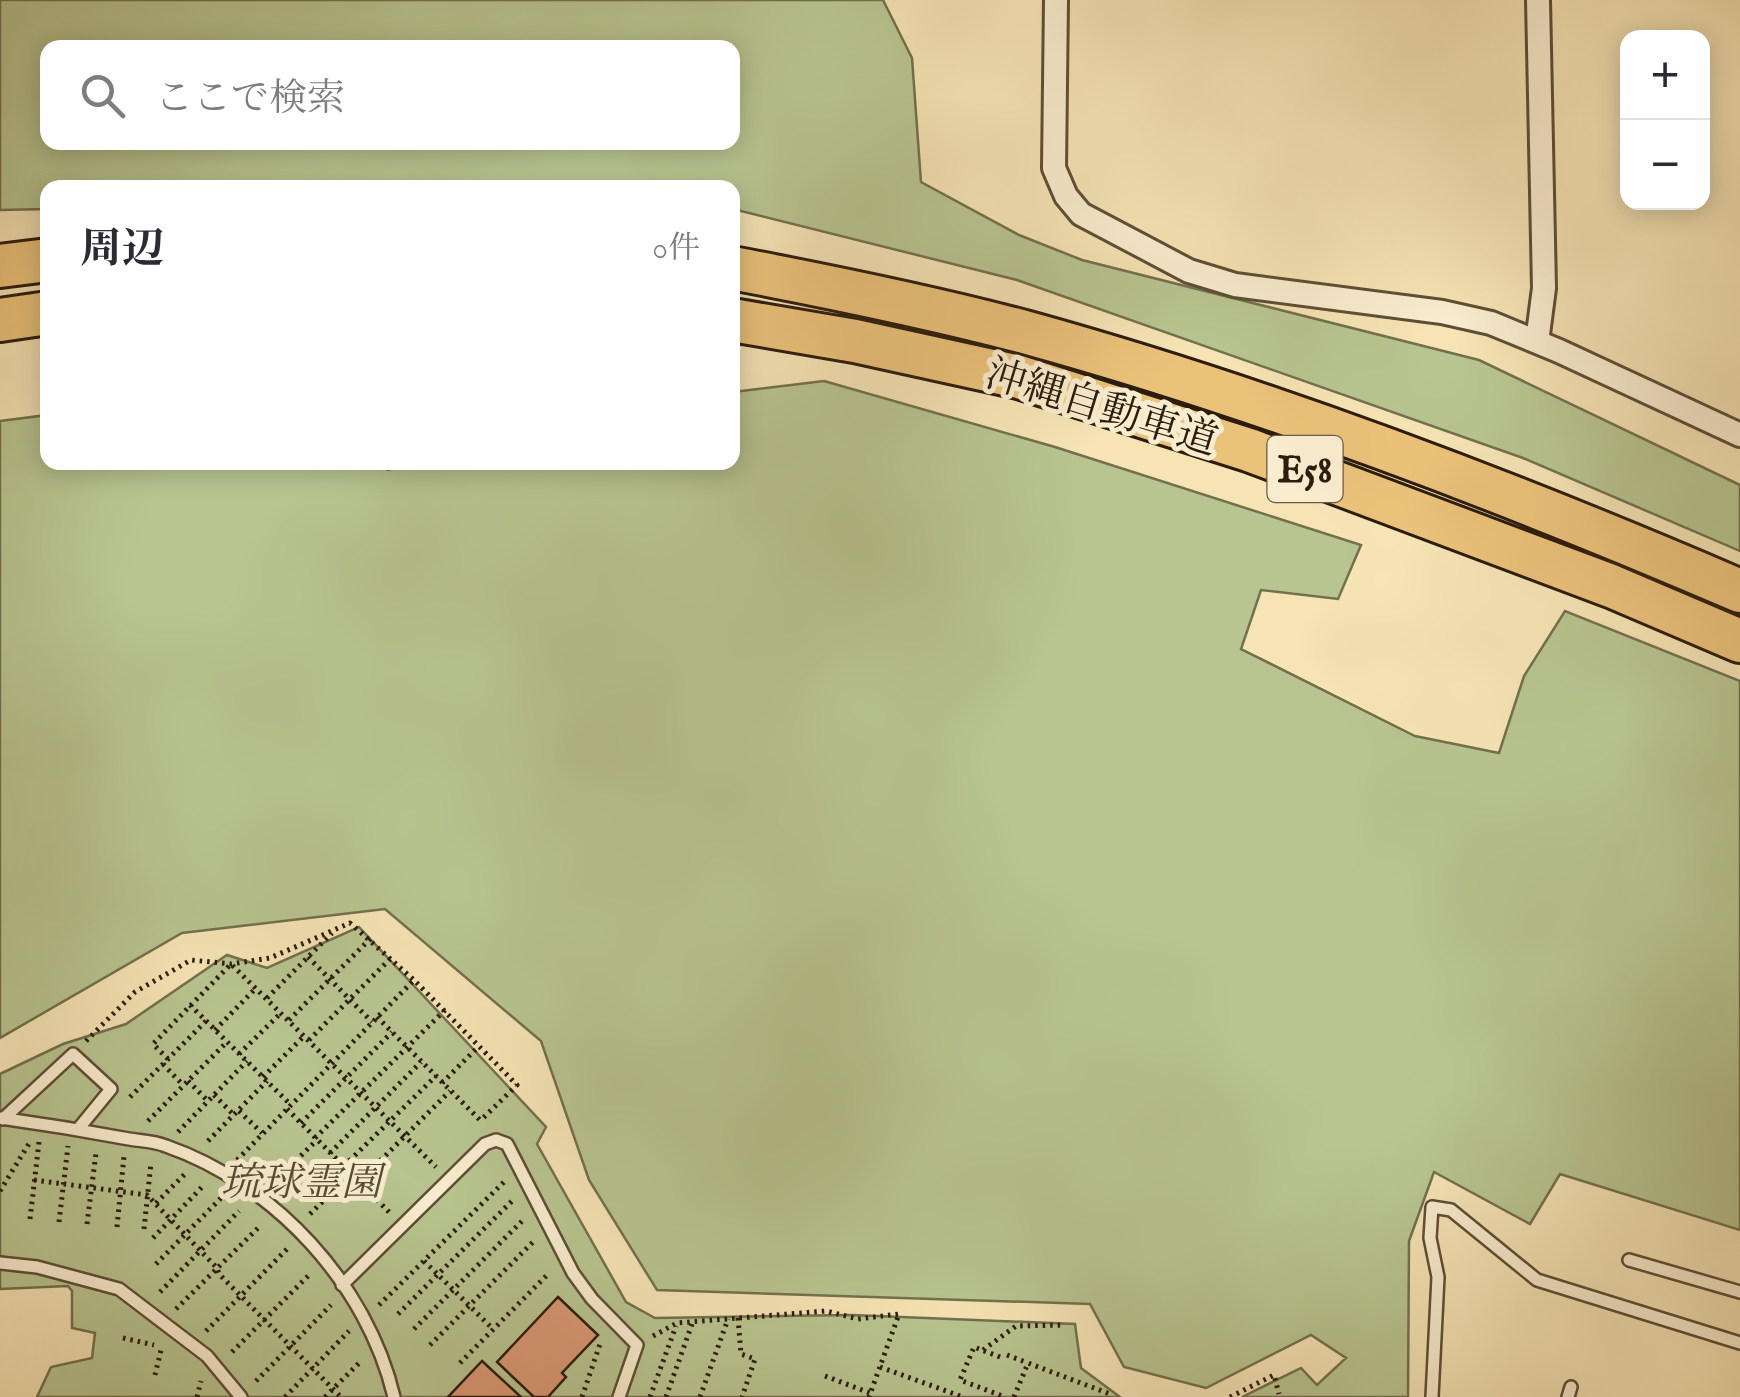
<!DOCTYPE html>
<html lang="ja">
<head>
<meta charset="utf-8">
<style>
	body { margin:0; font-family:"IM FELL English","Noto Serif JP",serif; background:#f2f2f3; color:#2b2b33 }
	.controls { position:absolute; right:30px; top:30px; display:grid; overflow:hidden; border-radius:20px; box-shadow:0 5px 25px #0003 }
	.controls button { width:90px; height:90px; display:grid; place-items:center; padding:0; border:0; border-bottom:2px solid #e1e1e2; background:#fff; color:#2b2b33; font:50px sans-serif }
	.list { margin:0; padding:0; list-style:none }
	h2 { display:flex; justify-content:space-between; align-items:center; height:130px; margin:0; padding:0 40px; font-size:42px }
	h2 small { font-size:32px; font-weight:400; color:#7c7c81 }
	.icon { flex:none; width:55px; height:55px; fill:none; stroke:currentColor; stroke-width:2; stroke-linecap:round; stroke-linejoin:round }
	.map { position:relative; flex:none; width:1740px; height:1397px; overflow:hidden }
	.search { position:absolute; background:#fff; box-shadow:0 5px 25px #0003; left:40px; top:40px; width:700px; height:110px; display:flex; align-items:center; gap:25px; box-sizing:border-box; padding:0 35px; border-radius:20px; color:#7c7c81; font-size:38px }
	.panel { position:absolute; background:#fff; box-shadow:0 5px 25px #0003; left:40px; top:180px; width:700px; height:290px; border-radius:20px }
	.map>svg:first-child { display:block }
</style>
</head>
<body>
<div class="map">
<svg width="1740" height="1397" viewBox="0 0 1740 1397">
	<rect width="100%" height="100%" fill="#f6e4b5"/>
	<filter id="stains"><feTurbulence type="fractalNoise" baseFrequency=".002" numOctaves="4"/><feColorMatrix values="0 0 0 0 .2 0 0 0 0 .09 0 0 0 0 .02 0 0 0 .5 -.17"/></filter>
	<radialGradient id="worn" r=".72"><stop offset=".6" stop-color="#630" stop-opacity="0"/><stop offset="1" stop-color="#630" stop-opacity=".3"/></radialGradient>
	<!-- green -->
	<path fill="#b8c590" stroke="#72704e" stroke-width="2.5" fill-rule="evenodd" d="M0,0H883L912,58L921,182L1019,235L1082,260L1479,360L1740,485V551L1523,458L1017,280L733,209L732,188H48L47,209L0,210ZM48,48H732V142H48Z
		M824,381L1055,447L1361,545L1338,599L1261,590L1241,649L1415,736L1499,753L1524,676L1565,611L1740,681V1230L1560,1174L1530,1224L1434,1172L1409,1241L1408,1397H1242L1301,1368L1317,1385L1346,1358L1311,1335L1206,1388L1124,1367L1090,1304L657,1290L589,1180L541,1041L385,909L182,933L0,1038V421L47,415L48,462H373L388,470L414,462H732L733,392Z
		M359,927L546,1127L537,1144L626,1302L655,1318L852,1315L1075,1324L1081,1368L1120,1397H37L51,1367L92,1358L95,1333L72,1328V1291L68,1286L0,1289V1074L63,1044L126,1024L227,955L267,968Z"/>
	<!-- building -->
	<path fill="#da9875" stroke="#2b1c0c" stroke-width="2.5" d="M558,1297L598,1335L562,1373L566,1377L548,1397H534L497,1362Z
		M482,1361L521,1397H448Z"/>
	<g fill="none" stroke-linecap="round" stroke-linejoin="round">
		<defs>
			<path id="lane" d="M0,1118C43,1124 86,1131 129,1139C141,1141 154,1141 166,1146C275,1184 367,1284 394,1397
				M3,1119L73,1054L111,1089L79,1128
				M1629,1260L1740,1292
				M0,1263L37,1267L119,1289L207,1356L241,1397
				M342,1285L485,1144L496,1140L507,1144L573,1273L592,1299L637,1345L619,1397
				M1432,1397L1438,1277L1430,1238L1432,1207L1451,1210L1537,1280L1740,1343
				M1568,1397L1571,1387"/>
			<path id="street" d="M1056,0L1054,168L1066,196L1081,214L1189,271L1235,285L1442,312L1491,323L1559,351L1740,435
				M1537,342L1544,288L1538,0"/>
			<path id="highway" d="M0,266L48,260
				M732,268C832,287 931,307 1028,333C1270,400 1510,492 1740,591
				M0,320L48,313
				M732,320L855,341L1019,377L1249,450L1611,586L1740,641"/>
		</defs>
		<!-- lane casing -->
		<use href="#lane" stroke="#5e4e36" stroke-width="16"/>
		<!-- street casing -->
		<use href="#street" stroke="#5e4e36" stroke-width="28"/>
		<!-- highway casing -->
		<use href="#highway" stroke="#2b1c0c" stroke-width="48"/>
		<!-- path -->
		<path stroke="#2b1c0c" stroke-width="5" stroke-dasharray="2.5 5" stroke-linecap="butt" d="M308,957L372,1022
			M267,998L332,933
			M190,1005L291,1105
			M377,1017L481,1121
			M289,1020L371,938
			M215,1030L256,988
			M309,1040L390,959
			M86,1041L135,992L191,960L231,964L270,958L350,923L414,980L517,1085L481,1120
			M239,1054L281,1013
			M168,1059L153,1044L231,964L436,1167
			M163,1064L183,1085
			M263,1077L304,1036
			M188,1081L208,1101
			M442,1083L479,1046
			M214,1095L233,1114
			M130,1097L206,1021
			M287,1109L390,1213
			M239,1111L262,1133
			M148,1121L227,1042
			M301,1123L392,1032
			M178,1132L247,1061
			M315,1138L445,1010
			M208,1141L267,1081
			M330,1153L421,1062
			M237,1160L414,980
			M344,1166L436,1076
			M34,1180L147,1195L217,1268L219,1274L341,1397
			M274,1182L317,1140
			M359,1182L450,1091
			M0,1191L30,1142
			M156,1203L185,1174
			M310,1214L350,1174
			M30,1219L39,1142
			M59,1222L68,1146
			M87,1224L96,1153
			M117,1227L124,1156
			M144,1229L151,1163
			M153,1238L203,1186
			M424,1261L493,1329
			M156,1264L223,1196
			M160,1292L239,1211
			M379,1305L505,1181
			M176,1309L261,1225
			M398,1314L513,1200
			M738,1318L741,1354L755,1359L742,1397
			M414,1329L525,1218
			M206,1331L288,1248
			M653,1336L677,1323L826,1311L858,1319L899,1314L869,1397
			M123,1338L154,1345
			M430,1345L534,1241
			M983,1350L1016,1326L1065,1325
			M232,1352L309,1275
			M1007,1355L1028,1363
			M1000,1357L974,1347L960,1380L1005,1397
			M460,1363L549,1273
			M880,1367L963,1397
			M155,1375L162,1346
			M825,1376L870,1393
			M256,1381L331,1305
			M197,1397L201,1381
			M285,1397L349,1331
			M325,1397L362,1360
			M582,1397L600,1344
			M650,1397L676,1326
			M666,1397L692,1324
			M700,1397L728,1319
			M1014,1397L1028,1363L1110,1394
			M1230,1397L1274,1375L1279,1394"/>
		<!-- lane -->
		<use href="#lane" stroke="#f9edcf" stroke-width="11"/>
		<!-- street -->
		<use href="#street" stroke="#f9edcf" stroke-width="22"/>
		<!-- highway -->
		<use href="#highway" stroke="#ebc27a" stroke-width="42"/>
	</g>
	<g text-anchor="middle" stroke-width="10" stroke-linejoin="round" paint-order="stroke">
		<!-- shield labels -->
		<rect fill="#f9edcf" stroke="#695b46" stroke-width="2.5" x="1267.5" y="436" width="75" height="66" rx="8"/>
		<g font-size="38" font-weight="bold" fill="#2b1c0c">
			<text x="1305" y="482">E58</text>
		</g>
		<!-- street labels -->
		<g font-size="40" fill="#2b1c0c" stroke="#f9edcf">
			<text transform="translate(1102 406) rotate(17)" y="14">沖縄自動車道</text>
		</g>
		<!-- park labels -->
		<g font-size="40" font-style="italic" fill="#554f34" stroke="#f9edcf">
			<text x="301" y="1195">琉球霊園</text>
		</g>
	</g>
	<rect width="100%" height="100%" filter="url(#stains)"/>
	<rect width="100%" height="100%" fill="url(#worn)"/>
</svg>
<div class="controls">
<button>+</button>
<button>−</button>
</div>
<div class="search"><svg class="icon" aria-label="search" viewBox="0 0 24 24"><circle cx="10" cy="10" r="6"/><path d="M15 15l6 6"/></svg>ここで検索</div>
<section class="panel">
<h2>周辺<small>0件</small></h2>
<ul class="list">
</ul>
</section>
</div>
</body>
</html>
